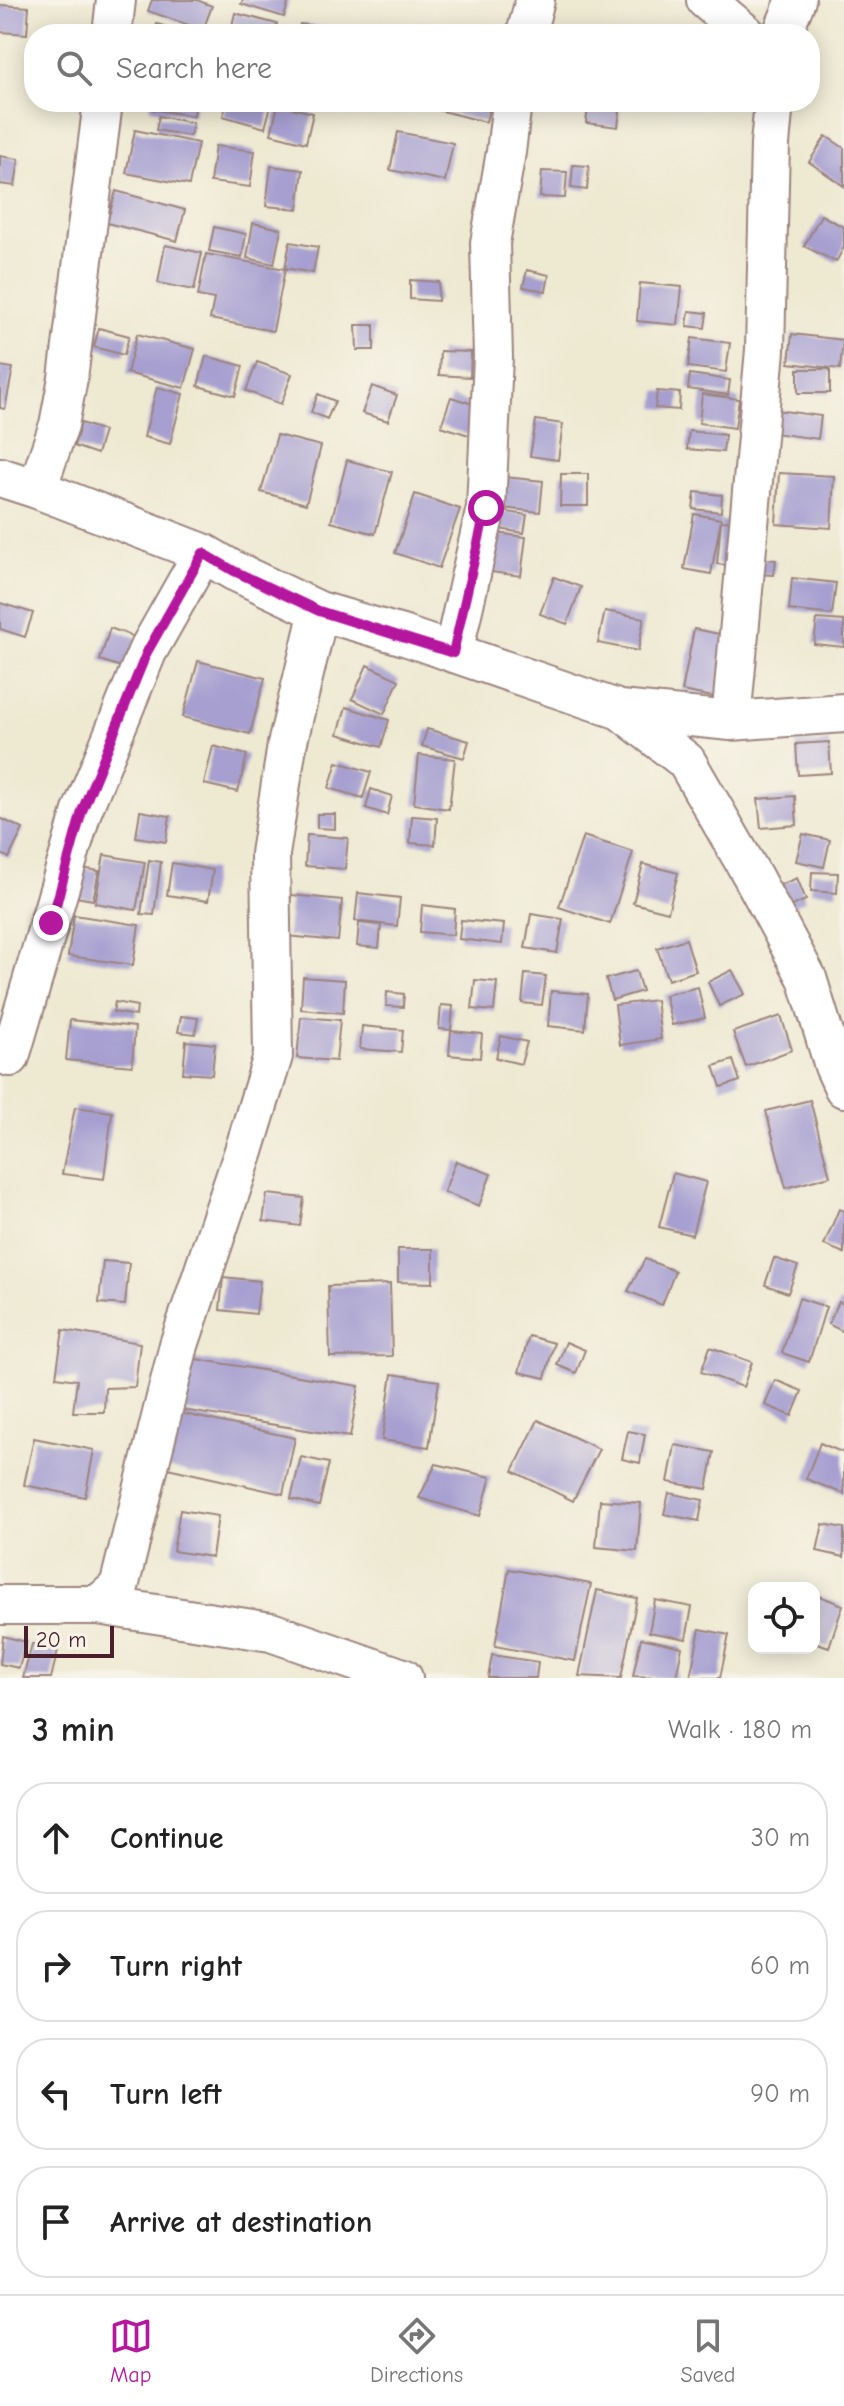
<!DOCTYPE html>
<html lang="en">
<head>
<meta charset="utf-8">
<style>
	body { margin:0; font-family:"Comic Neue",sans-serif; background:#f2f2f2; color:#222 }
	.controls { position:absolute; right:24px; bottom:24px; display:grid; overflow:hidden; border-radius:16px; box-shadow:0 4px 20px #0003 }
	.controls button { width:72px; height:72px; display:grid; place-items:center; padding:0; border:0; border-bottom:2px solid #e0e0e0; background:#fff; color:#222; font:40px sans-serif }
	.scale { position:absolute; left:24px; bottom:20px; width:90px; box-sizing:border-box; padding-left:8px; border:4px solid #4a1f2b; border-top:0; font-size:22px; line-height:28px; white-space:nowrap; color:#4a1f2b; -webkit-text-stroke:6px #f7f3e8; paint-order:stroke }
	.stop { position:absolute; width:24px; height:24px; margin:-18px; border:6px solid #b5179e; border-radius:50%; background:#fff }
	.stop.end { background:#b5179e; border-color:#fff; box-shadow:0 2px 8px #0008 }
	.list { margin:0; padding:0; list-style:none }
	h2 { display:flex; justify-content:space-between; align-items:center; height:104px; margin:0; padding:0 32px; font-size:34px }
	h2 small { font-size:26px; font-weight:400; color:#767676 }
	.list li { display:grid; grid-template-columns:52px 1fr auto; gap:24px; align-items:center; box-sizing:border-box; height:112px; margin:0 16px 16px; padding:0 16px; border:2px solid #e0e0e0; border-radius:32px }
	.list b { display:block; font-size:30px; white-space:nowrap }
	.list em { font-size:26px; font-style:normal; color:#767676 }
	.icon { flex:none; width:44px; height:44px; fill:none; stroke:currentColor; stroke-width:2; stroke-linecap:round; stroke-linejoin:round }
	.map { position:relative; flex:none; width:844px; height:1678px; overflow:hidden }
	.search { position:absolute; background:#fff; box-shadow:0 4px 20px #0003; left:24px; right:24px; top:24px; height:88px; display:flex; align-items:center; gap:20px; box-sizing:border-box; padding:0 28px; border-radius:32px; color:#767676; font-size:30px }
	.sheet { height:616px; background:#fff }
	nav { display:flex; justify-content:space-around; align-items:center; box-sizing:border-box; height:112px; border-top:2px solid #e0e0e0; background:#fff; font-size:22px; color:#767676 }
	nav a { display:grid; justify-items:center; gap:4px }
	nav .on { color:#b5179e }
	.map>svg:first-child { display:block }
</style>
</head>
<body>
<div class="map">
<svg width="844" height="1678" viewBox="0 0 844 1678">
	<rect width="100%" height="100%" fill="#f7f3e8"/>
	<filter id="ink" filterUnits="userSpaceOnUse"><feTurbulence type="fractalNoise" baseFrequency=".0125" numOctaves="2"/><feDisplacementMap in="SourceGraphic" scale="16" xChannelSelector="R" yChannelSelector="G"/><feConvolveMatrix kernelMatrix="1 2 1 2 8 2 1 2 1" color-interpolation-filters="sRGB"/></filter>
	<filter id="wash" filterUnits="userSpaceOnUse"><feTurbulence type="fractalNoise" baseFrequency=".006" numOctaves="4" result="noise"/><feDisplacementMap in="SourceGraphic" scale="32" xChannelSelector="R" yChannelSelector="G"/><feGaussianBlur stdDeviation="1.8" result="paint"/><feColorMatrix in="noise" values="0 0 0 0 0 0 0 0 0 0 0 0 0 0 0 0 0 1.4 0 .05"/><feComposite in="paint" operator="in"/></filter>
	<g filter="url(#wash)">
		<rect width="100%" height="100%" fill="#eee9d1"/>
		<g id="blocks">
			<!-- building -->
			<path fill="#a69fd0" d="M152,0H197L212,6L203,30L148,11Z
				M243,0H289L284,17L241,4Z
				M0,5L29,7L27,34L0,32Z
				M235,13L277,24L274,34H230Z
				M157,24L187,33L186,34H154Z
				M300,24L325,27L324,34H299Z
				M151,102H196L194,116L150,109Z
				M227,102H272L265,128L223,116Z
				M435,102H491L486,122L434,109Z
				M278,105L313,113L306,143L271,134Z
				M588,107L620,111L618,127L586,123Z
				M159,116L193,123L190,136L156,130Z
				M135,130L198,143L189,185L126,173Z
				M398,132L453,143L445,181L390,170Z
				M826,136L844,148V186L809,162Z
				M215,146L255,151L250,187L210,182Z
				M0,156L19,159L15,186L0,184Z
				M573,165L589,166L587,190L571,188Z
				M271,166L303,170L298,209L266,206Z
				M542,171L567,172L565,198L540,197Z
				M116,191L185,210L177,241L107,223Z
				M821,215L844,227V247L836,262L804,246Z
				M253,223L281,229L274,264L247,258Z
				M214,227L246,234L242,257L209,251Z
				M290,242L318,247L313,273L285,268Z
				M165,245L202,253L194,290L158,283Z
				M206,254L285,269L273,331L210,319L214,299L198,296Z
				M527,270L549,275L546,291L523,287Z
				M410,280L439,282L438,301L410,299Z
				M640,283L682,287L678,325L637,321Z
				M689,311L707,313L705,328L687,326Z
				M356,325H374V350H357Z
				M99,328L129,336L124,355L94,347Z
				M137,334L195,349L184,388L127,373Z
				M792,334L843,340L840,369L789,363Z
				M692,338L730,343L726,372L688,367Z
				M440,351L471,352L470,377L439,375Z
				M206,356L243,366L235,396L198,386Z
				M257,362L292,374L281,404L246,391Z
				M0,366L13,368L5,409L0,408Z
				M798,369H830V393H798Z
				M690,374L730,380L728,395L688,389Z
				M372,386L397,395L388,421L362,413Z
				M157,387L183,394L170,444L144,437Z
				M657,391L680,393L679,410L655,408Z
				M318,394L335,401L327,419L311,412Z
				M702,394L739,399L735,428L699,423Z
				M451,397L485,408L475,437L441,426Z
				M776,410L821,416L818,439L773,433Z
				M536,420L563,424L558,460L530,456Z
				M81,423L104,431L97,454L74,446Z
				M689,431L725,435L723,452L687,449Z
				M277,435L321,446L306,504L261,492Z
				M347,460L392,472L375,534L331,522Z
				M779,473L834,476L831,528L776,524Z
				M561,474H588V506H560Z
				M504,477L543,481L540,512L501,508Z
				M695,492L722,495L721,512L693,509Z
				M415,494L460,509L439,568L395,553Z
				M501,511L527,515L524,533L499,529Z
				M694,514L721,519L711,574L684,569Z
				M721,521L740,522L736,566L717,564Z
				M488,532L526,537L521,576L483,571Z
				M760,559L776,560L774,575L758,574Z
				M554,577L581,587L567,624L540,614Z
				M792,578L836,583L832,615L789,610Z
				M0,603L33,613L25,637L0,629Z
				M605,611L644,618L638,651L598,643Z
				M817,619L844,621V647L814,644Z
				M110,628L143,640L133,671L100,660Z
				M694,629L730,636L718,698L682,691Z
				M198,661L265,678L250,734L183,717Z
				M367,665L399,680L384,714L352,699Z
				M346,707L389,720L381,747L338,734Z
				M427,729L469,741L464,758L422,746Z
				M829,742L831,773L798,775L796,744Z
				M213,746L247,755L238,792L204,784Z
				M419,755L455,759L449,809L414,804Z
				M337,762L371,772L363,798L329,788Z
				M371,789L392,796L387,815L366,808Z
				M795,796L797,825L761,828L758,799Z
				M140,811L170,816L166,842L136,837Z
				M317,814H335V829L317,828Z
				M412,816L437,818L435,845L410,843Z
				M0,818L23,829L9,858L0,853Z
				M803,834L830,840L824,867L796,861Z
				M307,835L348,838L345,869L305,866Z
				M583,836L633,852L610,924L559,907Z
				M104,855L145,862L136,910L95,903Z
				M149,860L161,862L154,915L141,914Z
				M172,863L213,870L208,901L167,895Z
				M643,864L678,873L668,912L633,903Z
				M76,867L99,871L93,900L70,896Z
				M812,872L838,873L837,893L811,891Z
				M797,878L806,900L790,907L780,885Z
				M358,893L400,898L397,926L355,921Z
				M291,895L342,900L338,941L287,936Z
				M422,905L455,909L453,935L420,932Z
				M531,914L563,919L557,953L525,948Z
				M74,915L139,925L133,965L68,956Z
				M461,920L504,924L502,944L459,939Z
				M359,923L381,925L379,948L357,946Z
				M686,939L696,971L668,980L657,948Z
				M732,970L745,994L719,1006L708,982Z
				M636,971L642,991L612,1000L606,979Z
				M525,974L546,976L542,1005L522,1003Z
				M303,977L345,980L343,1013L301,1009Z
				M475,980L497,982L494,1011L472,1009Z
				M698,987L705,1018L672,1025L665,995Z
				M551,991L588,994L585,1030L548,1026Z
				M387,992L404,994L403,1007L386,1006Z
				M656,1000L661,1039L620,1045L615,1005Z
				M115,1002L137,1006L136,1016L113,1012Z
				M441,1005L453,1006L451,1030L439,1029Z
				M181,1016L198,1018L195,1034L178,1032Z
				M781,1016L792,1050L746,1067L733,1032Z
				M301,1017L340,1020L336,1061L297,1058Z
				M70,1020L135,1027L132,1066L66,1060Z
				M362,1026L403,1030L401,1052L360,1049Z
				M451,1031L482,1034L480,1058L449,1055Z
				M501,1036L527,1042L521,1064L496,1058Z
				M186,1041L215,1044L212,1075L183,1073Z
				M733,1060L740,1081L721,1087L714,1066Z
				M810,1100L830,1176L786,1188L766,1111Z
				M75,1107L112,1112L104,1179L62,1174Z
				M456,1161L491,1174L479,1206L444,1192Z
				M673,1173L706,1182L692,1235L659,1227Z
				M267,1194L304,1198L300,1226L263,1221Z
				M839,1209L844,1211V1253L824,1245Z
				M398,1249H433V1283L398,1282Z
				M774,1258L798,1266L788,1293L765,1285Z
				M645,1259L675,1271L662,1305L628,1291Z
				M103,1261L129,1263L125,1305L99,1303Z
				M223,1277L260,1281L256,1314L220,1310Z
				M390,1284L392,1356L330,1357L328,1286Z
				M799,1298L826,1307L809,1362L782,1353Z
				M839,1302L844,1304V1332L828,1324Z
				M63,1330L140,1343L135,1387L105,1388L104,1412H73L77,1380L56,1377Z
				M529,1336L554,1343L545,1378L519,1372Z
				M566,1342L585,1350L576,1373L557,1365Z
				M710,1347L752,1362L743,1387L701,1372Z
				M190,1358L359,1386L350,1437L182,1410Z
				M392,1374L439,1381L429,1447L382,1440Z
				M775,1380L802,1391L792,1416L765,1405Z
				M175,1412L295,1438L283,1494L163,1467Z
				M538,1420L599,1449L573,1501L513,1471Z
				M628,1431L645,1434L640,1463L622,1459Z
				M34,1438L94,1450L85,1497L24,1485Z
				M820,1443L844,1453V1494L806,1479Z
				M675,1445L714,1452L707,1489L668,1482Z
				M301,1457L329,1463L319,1506L291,1499Z
				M436,1464L491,1477L480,1516L419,1498Z
				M669,1493L703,1500L699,1521L664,1514Z
				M600,1500L641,1503L637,1551L596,1547Z
				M180,1510L218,1516L212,1557L173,1551Z
				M823,1524L844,1528V1557L817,1551Z
				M509,1569L591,1584L575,1661L495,1646Z
				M597,1590L637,1598L621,1678L579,1676Z
				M814,1594L843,1605L829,1647L814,1642Z
				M655,1600L692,1607L686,1639L649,1632Z
				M700,1629L729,1635L720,1678H690Z
				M3,1636L26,1642L19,1668L0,1664Z
				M641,1638L682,1647L676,1678L633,1676Z
				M32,1644L58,1650L51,1678H23Z
				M492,1655L538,1662L536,1678H488Z"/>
		</g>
	</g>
	<g filter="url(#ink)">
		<use href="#blocks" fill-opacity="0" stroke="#9c847e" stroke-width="2"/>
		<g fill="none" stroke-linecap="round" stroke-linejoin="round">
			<defs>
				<path id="minor" d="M706,0L746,34
					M112,34L116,0
					M526,34L535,0
					M782,34L796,0
					M0,477L37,489L203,553L234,571L319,611L405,636L620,710L686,761L753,877L807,978L834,1066L844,1088
					M37,489L59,425L68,378L103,102
					M453,653L486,508L493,357L490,243L506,152L512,102
					M620,710L731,721L844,713
					M731,721L765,350L770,144L774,102
					M10,1057L82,811L147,652L203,553
					M0,1605H98L119,1587L179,1345L244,1151L273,1056L270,854L287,745L319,611
					M98,1605L271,1632L403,1678"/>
			</defs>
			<!-- minor casing -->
			<use href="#minor" stroke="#9c847e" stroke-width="42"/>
			<!-- minor -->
			<use href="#minor" stroke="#fff" stroke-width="38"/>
		</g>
	</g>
	<g fill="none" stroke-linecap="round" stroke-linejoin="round" filter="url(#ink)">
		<!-- route -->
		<path stroke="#b5179e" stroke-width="10" d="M51,923L82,811L147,652L203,553L234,571L319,611L453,653L486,508"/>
	</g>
</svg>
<div class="controls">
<button><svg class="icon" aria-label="locate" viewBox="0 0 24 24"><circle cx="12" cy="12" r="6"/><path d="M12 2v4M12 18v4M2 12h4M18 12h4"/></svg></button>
</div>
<div class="scale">20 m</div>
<div class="stop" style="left:486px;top:508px"></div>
<div class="stop end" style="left:51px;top:923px"></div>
<div class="search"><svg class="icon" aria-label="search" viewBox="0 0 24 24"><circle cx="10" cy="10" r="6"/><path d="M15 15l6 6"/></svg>Search here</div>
</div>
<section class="sheet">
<h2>3 min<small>Walk · 180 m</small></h2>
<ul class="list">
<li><svg class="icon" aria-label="ahead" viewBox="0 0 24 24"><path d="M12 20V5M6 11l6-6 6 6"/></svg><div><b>Continue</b></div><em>30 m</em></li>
<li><svg class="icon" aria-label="right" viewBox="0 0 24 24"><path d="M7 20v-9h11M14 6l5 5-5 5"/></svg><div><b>Turn right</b></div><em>60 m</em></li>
<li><svg class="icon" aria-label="left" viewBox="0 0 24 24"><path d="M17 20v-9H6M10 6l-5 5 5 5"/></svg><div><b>Turn left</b></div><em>90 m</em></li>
<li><svg class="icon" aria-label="arrive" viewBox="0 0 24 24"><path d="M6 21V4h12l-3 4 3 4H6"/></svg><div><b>Arrive at destination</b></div></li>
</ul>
</section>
<nav>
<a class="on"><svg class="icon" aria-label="map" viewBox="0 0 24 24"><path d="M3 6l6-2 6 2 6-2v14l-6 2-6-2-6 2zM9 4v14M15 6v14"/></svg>Map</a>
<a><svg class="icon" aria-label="directions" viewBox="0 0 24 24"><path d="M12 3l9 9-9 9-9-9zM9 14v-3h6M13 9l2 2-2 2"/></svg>Directions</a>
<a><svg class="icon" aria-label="saved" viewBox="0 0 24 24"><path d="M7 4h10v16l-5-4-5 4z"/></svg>Saved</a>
</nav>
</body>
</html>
